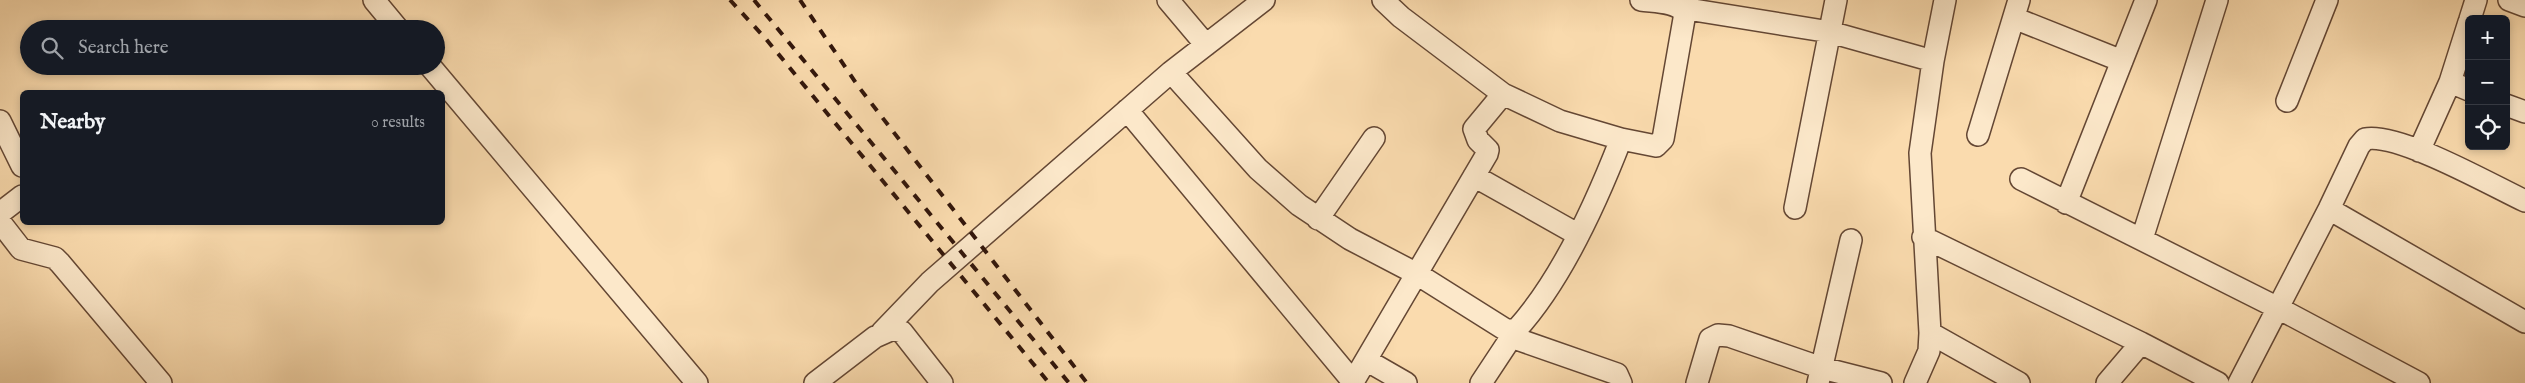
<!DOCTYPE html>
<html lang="en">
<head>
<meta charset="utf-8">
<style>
	body { margin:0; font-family:"IM FELL English",serif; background:#20242c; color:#f1f3f6 }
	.controls { position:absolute; right:15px; top:15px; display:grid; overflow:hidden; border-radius:8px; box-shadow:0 2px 8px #0003 }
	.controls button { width:45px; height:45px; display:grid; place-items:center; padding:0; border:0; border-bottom:1px solid #363941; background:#171b24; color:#f1f3f6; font:25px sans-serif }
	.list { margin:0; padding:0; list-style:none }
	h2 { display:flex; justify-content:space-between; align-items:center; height:65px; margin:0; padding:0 20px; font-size:21px }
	h2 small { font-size:16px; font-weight:400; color:#9ea1a6 }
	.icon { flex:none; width:28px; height:28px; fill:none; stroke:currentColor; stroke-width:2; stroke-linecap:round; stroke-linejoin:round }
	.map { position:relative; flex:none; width:2525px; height:383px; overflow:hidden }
	.search { position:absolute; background:#171b24; box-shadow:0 2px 8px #0003; left:20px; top:20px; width:425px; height:55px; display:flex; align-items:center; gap:12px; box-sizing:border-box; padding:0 18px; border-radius:28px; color:#9ea1a6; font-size:19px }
	.panel { position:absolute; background:#171b24; box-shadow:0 2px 8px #0003; left:20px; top:90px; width:425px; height:135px; border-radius:8px }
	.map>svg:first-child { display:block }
</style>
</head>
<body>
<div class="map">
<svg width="2525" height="383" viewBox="0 0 2525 383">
	<rect width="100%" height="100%" fill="#fadbae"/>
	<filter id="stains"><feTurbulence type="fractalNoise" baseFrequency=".004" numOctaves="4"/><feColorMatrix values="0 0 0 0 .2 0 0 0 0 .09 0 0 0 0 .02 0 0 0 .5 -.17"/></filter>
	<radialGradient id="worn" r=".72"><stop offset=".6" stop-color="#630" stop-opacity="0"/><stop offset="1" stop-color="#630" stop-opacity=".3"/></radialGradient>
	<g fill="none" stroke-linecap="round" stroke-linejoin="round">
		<defs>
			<path id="minor" d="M374,0L398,29
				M1168,0L1206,45
				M1383,0L1401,17L1503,94L1560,121L1621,139L1656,146L1663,139L1685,13C1676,1 1655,2 1641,0
				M2509,0L2525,6
				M1681,8L1830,32L1933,61
				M2014,18L2122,61
				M2470,19L2476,0
				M430,66L697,383
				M1171,72L1258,169L1299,205L1350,239L1417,274L1506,330H1516C1561,281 1597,201 1621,139
				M2450,82L2469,90
				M2287,101L2327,0
				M2506,105L2525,112
				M1127,110L1354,383
				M0,121L22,166
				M1978,135L2019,0
				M2419,151L2450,82L2469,22
				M1474,176L1577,234
				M2021,179L2278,308L2419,383
				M2066,203L2146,0
				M1795,208L1836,0
				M2329,209L2525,322
				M0,213L22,196
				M1318,219L1374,138
				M0,222L21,249L55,258L60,263L161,383
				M1923,237L2141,343L2218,383
				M2142,239L2217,0
				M882,332L930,282L1171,72L1264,0
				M1930,333L2019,383
				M1511,337L1617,374L1621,383
				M1366,360L1406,383
				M1353,382L1487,154L1488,150L1478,140L1474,129L1503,94
				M815,383L875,337L893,329L902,332L942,383
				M1481,383L1516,330
				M1697,383L1710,339L1718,335L1729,336L1822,368L1881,383
				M1818,383L1851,240
				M1915,383L1929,351L1930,333L1920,153L1933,61L1945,0
				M2107,383L2141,343
				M2239,383L2329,209L2359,146L2365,139C2398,132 2491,185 2525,201"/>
		</defs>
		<!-- minor casing -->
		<use href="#minor" stroke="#644734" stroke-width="24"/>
		<!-- minor -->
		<use href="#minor" stroke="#fce8ca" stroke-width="21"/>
		<!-- rail -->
		<path stroke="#32160b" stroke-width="4" stroke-dasharray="9 9" stroke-linecap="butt" d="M730,0L766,39L1049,383
			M754,0L1069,383
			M800,0L858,86L1087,383"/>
	</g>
	<rect width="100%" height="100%" filter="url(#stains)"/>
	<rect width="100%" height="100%" fill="url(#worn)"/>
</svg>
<div class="controls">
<button>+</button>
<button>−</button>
<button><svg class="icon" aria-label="locate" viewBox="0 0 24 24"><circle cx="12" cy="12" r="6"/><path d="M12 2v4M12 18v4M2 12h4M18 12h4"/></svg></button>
</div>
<div class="search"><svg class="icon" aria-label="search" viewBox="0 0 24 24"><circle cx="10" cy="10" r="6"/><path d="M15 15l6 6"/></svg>Search here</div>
<section class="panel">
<h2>Nearby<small>0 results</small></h2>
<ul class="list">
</ul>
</section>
</div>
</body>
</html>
